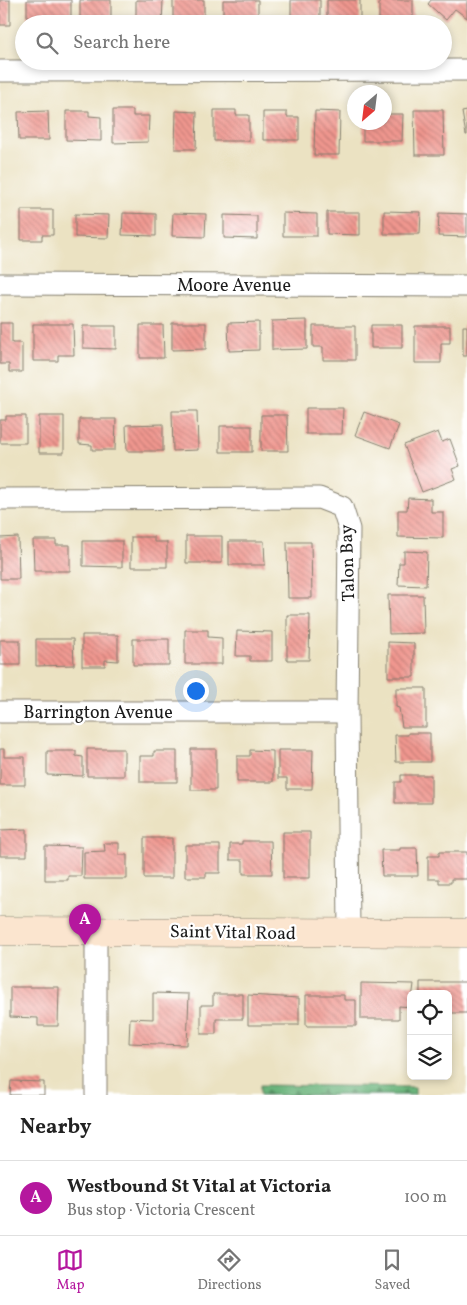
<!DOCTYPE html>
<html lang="en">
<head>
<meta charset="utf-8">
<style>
	body { margin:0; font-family:Vollkorn,serif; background:#f6f6f6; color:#222 }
	.controls { position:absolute; right:15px; bottom:15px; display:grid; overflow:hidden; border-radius:8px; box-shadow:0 2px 8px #0003 }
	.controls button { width:45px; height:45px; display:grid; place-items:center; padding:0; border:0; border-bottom:1px solid #e0e0e0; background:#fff; color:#222; font:25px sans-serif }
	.compass { position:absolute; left:347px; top:85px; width:45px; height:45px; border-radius:50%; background:#fff; box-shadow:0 2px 8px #0003; rotate:208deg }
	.you { position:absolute; left:195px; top:690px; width:18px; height:18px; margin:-12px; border:4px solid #fff; border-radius:50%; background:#1a73e8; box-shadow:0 0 0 8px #1a73e833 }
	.badge { display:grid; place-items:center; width:32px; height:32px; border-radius:50%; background:#b5179e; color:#fff; font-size:16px; font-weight:700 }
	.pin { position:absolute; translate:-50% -41px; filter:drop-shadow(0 1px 2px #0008) }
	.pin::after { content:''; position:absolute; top:26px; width:18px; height:15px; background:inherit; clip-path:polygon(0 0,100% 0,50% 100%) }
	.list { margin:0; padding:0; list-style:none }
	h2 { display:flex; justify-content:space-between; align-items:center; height:65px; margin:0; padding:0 20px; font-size:21px }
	h2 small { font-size:16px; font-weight:400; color:#767676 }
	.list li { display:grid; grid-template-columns:32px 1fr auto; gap:15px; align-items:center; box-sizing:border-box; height:75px; padding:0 20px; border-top:1px solid #e0e0e0 }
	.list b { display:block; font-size:19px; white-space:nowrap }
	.list p { margin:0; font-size:16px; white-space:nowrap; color:#767676 }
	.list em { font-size:16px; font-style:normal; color:#767676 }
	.icon { flex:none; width:28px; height:28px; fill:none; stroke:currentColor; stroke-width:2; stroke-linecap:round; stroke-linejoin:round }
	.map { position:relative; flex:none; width:467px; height:1095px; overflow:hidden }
	.search { position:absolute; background:#fff; box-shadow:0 2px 8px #0003; left:15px; right:15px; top:15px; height:55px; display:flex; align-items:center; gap:12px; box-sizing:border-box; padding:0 18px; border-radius:28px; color:#767676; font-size:19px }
	.sheet { height:140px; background:#fff }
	nav { display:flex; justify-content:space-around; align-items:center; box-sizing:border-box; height:70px; border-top:1px solid #e0e0e0; background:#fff; font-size:14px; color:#767676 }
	nav a { display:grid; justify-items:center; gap:2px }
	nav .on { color:#b5179e }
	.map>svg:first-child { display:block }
</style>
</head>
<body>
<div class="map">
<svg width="467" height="1095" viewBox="0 0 467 1095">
	<defs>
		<pattern id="forest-firs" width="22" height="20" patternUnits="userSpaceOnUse" patternTransform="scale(1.25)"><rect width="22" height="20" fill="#6ab47b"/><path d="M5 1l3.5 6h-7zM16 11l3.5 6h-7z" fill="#569264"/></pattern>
		<pattern id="building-back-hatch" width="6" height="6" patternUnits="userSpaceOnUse" patternTransform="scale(1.25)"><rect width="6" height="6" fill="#f0978f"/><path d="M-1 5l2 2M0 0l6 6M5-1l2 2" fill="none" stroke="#c27a74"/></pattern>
	</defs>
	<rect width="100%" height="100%" fill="#fff"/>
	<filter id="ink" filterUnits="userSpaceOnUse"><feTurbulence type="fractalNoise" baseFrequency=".02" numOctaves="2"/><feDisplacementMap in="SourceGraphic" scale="10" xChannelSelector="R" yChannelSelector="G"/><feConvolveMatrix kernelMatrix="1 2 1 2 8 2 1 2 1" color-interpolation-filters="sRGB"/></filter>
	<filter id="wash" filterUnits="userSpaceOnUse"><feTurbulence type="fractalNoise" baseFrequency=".0096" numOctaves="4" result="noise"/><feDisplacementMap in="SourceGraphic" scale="20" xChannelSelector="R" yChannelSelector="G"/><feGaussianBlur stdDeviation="1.12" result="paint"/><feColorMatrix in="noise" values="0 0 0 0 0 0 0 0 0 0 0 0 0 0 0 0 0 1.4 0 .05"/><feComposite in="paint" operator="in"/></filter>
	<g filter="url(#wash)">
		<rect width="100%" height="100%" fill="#ebe2c2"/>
		<!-- forest -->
		<path fill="url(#forest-firs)" stroke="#43684c" d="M260,1085L415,1087V1095H260Z"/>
		<g id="blocks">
			<!-- building -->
			<path fill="url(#building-back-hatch)" d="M0,0H10V25H0Z
				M27,0H71V24H27Z
				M80,0H111V24H90V21H80Z
				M136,0H163L162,24H136Z
				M173,0H204V21L173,24Z
				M223,0H258V24H223Z
				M291,0H320V24H291Z
				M327,0H360V21L327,24Z
				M379,0H413V24H379Z
				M431,0H467V18L455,9L446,20L428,4Z
				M113,110H133V116H149L148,142L113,143Z
				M214,110H236V115H249V141H214Z
				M384,110H389V114H403L402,141H363V122H384Z
				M414,110H443L444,155H415Z
				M48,111L49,140H19L18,112Z
				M66,111H89V116L101,117V141L66,140Z
				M176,111L197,112L196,149H175Z
				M315,111L340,112L339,155H314Z
				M467,111V135H466L462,112Z
				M263,112H287V117H299V140H263Z
				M21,210H53V235H42V240H21Z
				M384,211L421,212L420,234H384Z
				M327,212H360V235L327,234Z
				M123,213L156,214V236L122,235Z
				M173,213L206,214L205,237L172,236Z
				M283,213L317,214V236H283Z
				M439,213L467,214V237L438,236Z
				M75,214L109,215L108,238L75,237Z
				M224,215L257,216V239L224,238Z
				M307,320V349L272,350V321Z
				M259,322V350L229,351L228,323Z
				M0,323H12V343H22V372H9V364H0Z
				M172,323H206V349L172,350Z
				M33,324H73L74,355H58V361H33Z
				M140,325H163L164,358H140Z
				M371,325H402V348H371Z
				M83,326H116V349L83,348Z
				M313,326H355V360H323V347H313Z
				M415,326H450V343H441V363H415Z
				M463,326H467V356H463Z
				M306,408H343L342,434H306Z
				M172,411H197L198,450L173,451Z
				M364,412L399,425L390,448L355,435Z
				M261,415H287L288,451H261Z
				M6,416H26V443H0V420H6Z
				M39,416H64V453H39Z
				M79,419H116L115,450H92V445L79,444Z
				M163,424V451H127L126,425Z
				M220,426H252V452H220Z
				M438,432L442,442L450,439L460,466L452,469L456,479L422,492L404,445Z
				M408,498L431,499V512H443V538L398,537V510H407Z
				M186,536H222V563H186Z
				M18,537L19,579H0V538Z
				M131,537H154V542H167V567H131Z
				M33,540H56V545H70V571H34Z
				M83,541H122V567L83,566Z
				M229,541H264L265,565H229Z
				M287,542H311L312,598H288Z
				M404,551L427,552L426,586L398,585L399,563H404Z
				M388,595H423L424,633L389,634Z
				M287,615H310L309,660H287Z
				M185,630H208V637L222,638V664H185Z
				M237,631L272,632V661H250V656H236Z
				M82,635H118V661L105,660V666H82Z
				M36,639H73L74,665L36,666Z
				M133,639H169V665H133Z
				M0,640H20V665H0Z
				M388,642L414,643V677H388Z
				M396,688H426V727H402L399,708L396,707Z
				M408,733H430V762H396L395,735H408Z
				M0,749H4V757H25V785H0Z
				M87,749H124V776H87Z
				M191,749H216V790H191Z
				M250,750L273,751V782H237V756H250Z
				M278,750H313L312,789H287V778H278Z
				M47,751H76V756L83,757V776L47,775Z
				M154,751H177V782H140V756H154Z
				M401,775H431V803H395V782H401Z
				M27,829V856H0V830Z
				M283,832H310V878H283Z
				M144,838H172V878H144Z
				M242,841H271L272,874H243V860H230V844H242Z
				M104,843H119V855H127V879H84V852L105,851Z
				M185,845H220V873H206V877H185Z
				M45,846L82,847L81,876H68V880H45Z
				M400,848H417L418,876H382L381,850H400Z
				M439,852H467V879H451V883H439V879H428V856H439Z
				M420,982H467V1013H448V994H420Z
				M361,983L414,984L411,1007L399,1006V1019H361Z
				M10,987H59L58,1026H38V1018L10,1017Z
				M153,993L189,994L187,1045L129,1043L130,1018L153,1019Z
				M213,994H243V1019H216V1034H201V1005H213Z
				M248,995L299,998V1025H248Z
				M306,995H344V1000H356V1026H306Z
				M11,1081L44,1082V1095H10Z"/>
		</g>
	</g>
	<g filter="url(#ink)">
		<use href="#blocks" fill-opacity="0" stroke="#847f6f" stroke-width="1"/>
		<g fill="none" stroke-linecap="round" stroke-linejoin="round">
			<defs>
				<path id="street" d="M0,71L467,70
					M0,284L467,286
					M0,499L319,498L342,507L349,529L347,712L349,933
					M0,712H347
					M96,1095V931"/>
				<path id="secondary" d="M0,931L467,933"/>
			</defs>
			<!-- street casing -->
			<use href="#street" stroke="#847f6f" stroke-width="23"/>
			<!-- secondary casing -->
			<use href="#secondary" stroke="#847f6f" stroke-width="29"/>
			<!-- street -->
			<use href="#street" stroke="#fff" stroke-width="21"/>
			<!-- secondary -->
			<use href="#secondary" stroke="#fbe5cf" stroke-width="28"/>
		</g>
	</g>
	<g text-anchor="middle" stroke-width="4.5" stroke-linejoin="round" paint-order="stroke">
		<!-- street labels -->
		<g font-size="18" fill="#1c1c1c" stroke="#fff">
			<text x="234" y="291">Moore Avenue</text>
			<text transform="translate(347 563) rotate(-92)" y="6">Talon Bay</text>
			<text x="98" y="718">Barrington Avenue</text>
			<text transform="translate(233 932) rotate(1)" y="6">Saint Vital Road</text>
		</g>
	</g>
</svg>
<div class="controls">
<button><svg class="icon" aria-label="locate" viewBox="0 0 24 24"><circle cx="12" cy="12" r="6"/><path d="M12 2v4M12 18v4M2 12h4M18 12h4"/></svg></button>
<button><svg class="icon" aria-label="layers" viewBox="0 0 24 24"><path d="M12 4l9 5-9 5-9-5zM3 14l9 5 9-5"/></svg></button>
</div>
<svg class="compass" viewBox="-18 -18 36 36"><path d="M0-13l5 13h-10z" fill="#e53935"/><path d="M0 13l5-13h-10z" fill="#767676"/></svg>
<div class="you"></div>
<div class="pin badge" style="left:85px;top:945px">A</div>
<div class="search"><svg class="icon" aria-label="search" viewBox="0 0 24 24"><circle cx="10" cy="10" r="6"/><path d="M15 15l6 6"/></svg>Search here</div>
</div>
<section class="sheet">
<h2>Nearby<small></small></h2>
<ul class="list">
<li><span class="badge">A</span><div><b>Westbound St Vital at Victoria</b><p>Bus stop · Victoria Crescent</p></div><em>100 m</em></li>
</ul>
</section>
<nav>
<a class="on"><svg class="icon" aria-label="map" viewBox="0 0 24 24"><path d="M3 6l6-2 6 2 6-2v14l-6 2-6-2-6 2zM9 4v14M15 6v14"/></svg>Map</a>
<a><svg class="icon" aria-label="directions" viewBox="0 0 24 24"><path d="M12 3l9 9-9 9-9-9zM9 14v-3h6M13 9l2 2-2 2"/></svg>Directions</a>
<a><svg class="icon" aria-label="saved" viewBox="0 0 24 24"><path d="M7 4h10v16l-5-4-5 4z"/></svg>Saved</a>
</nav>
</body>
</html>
